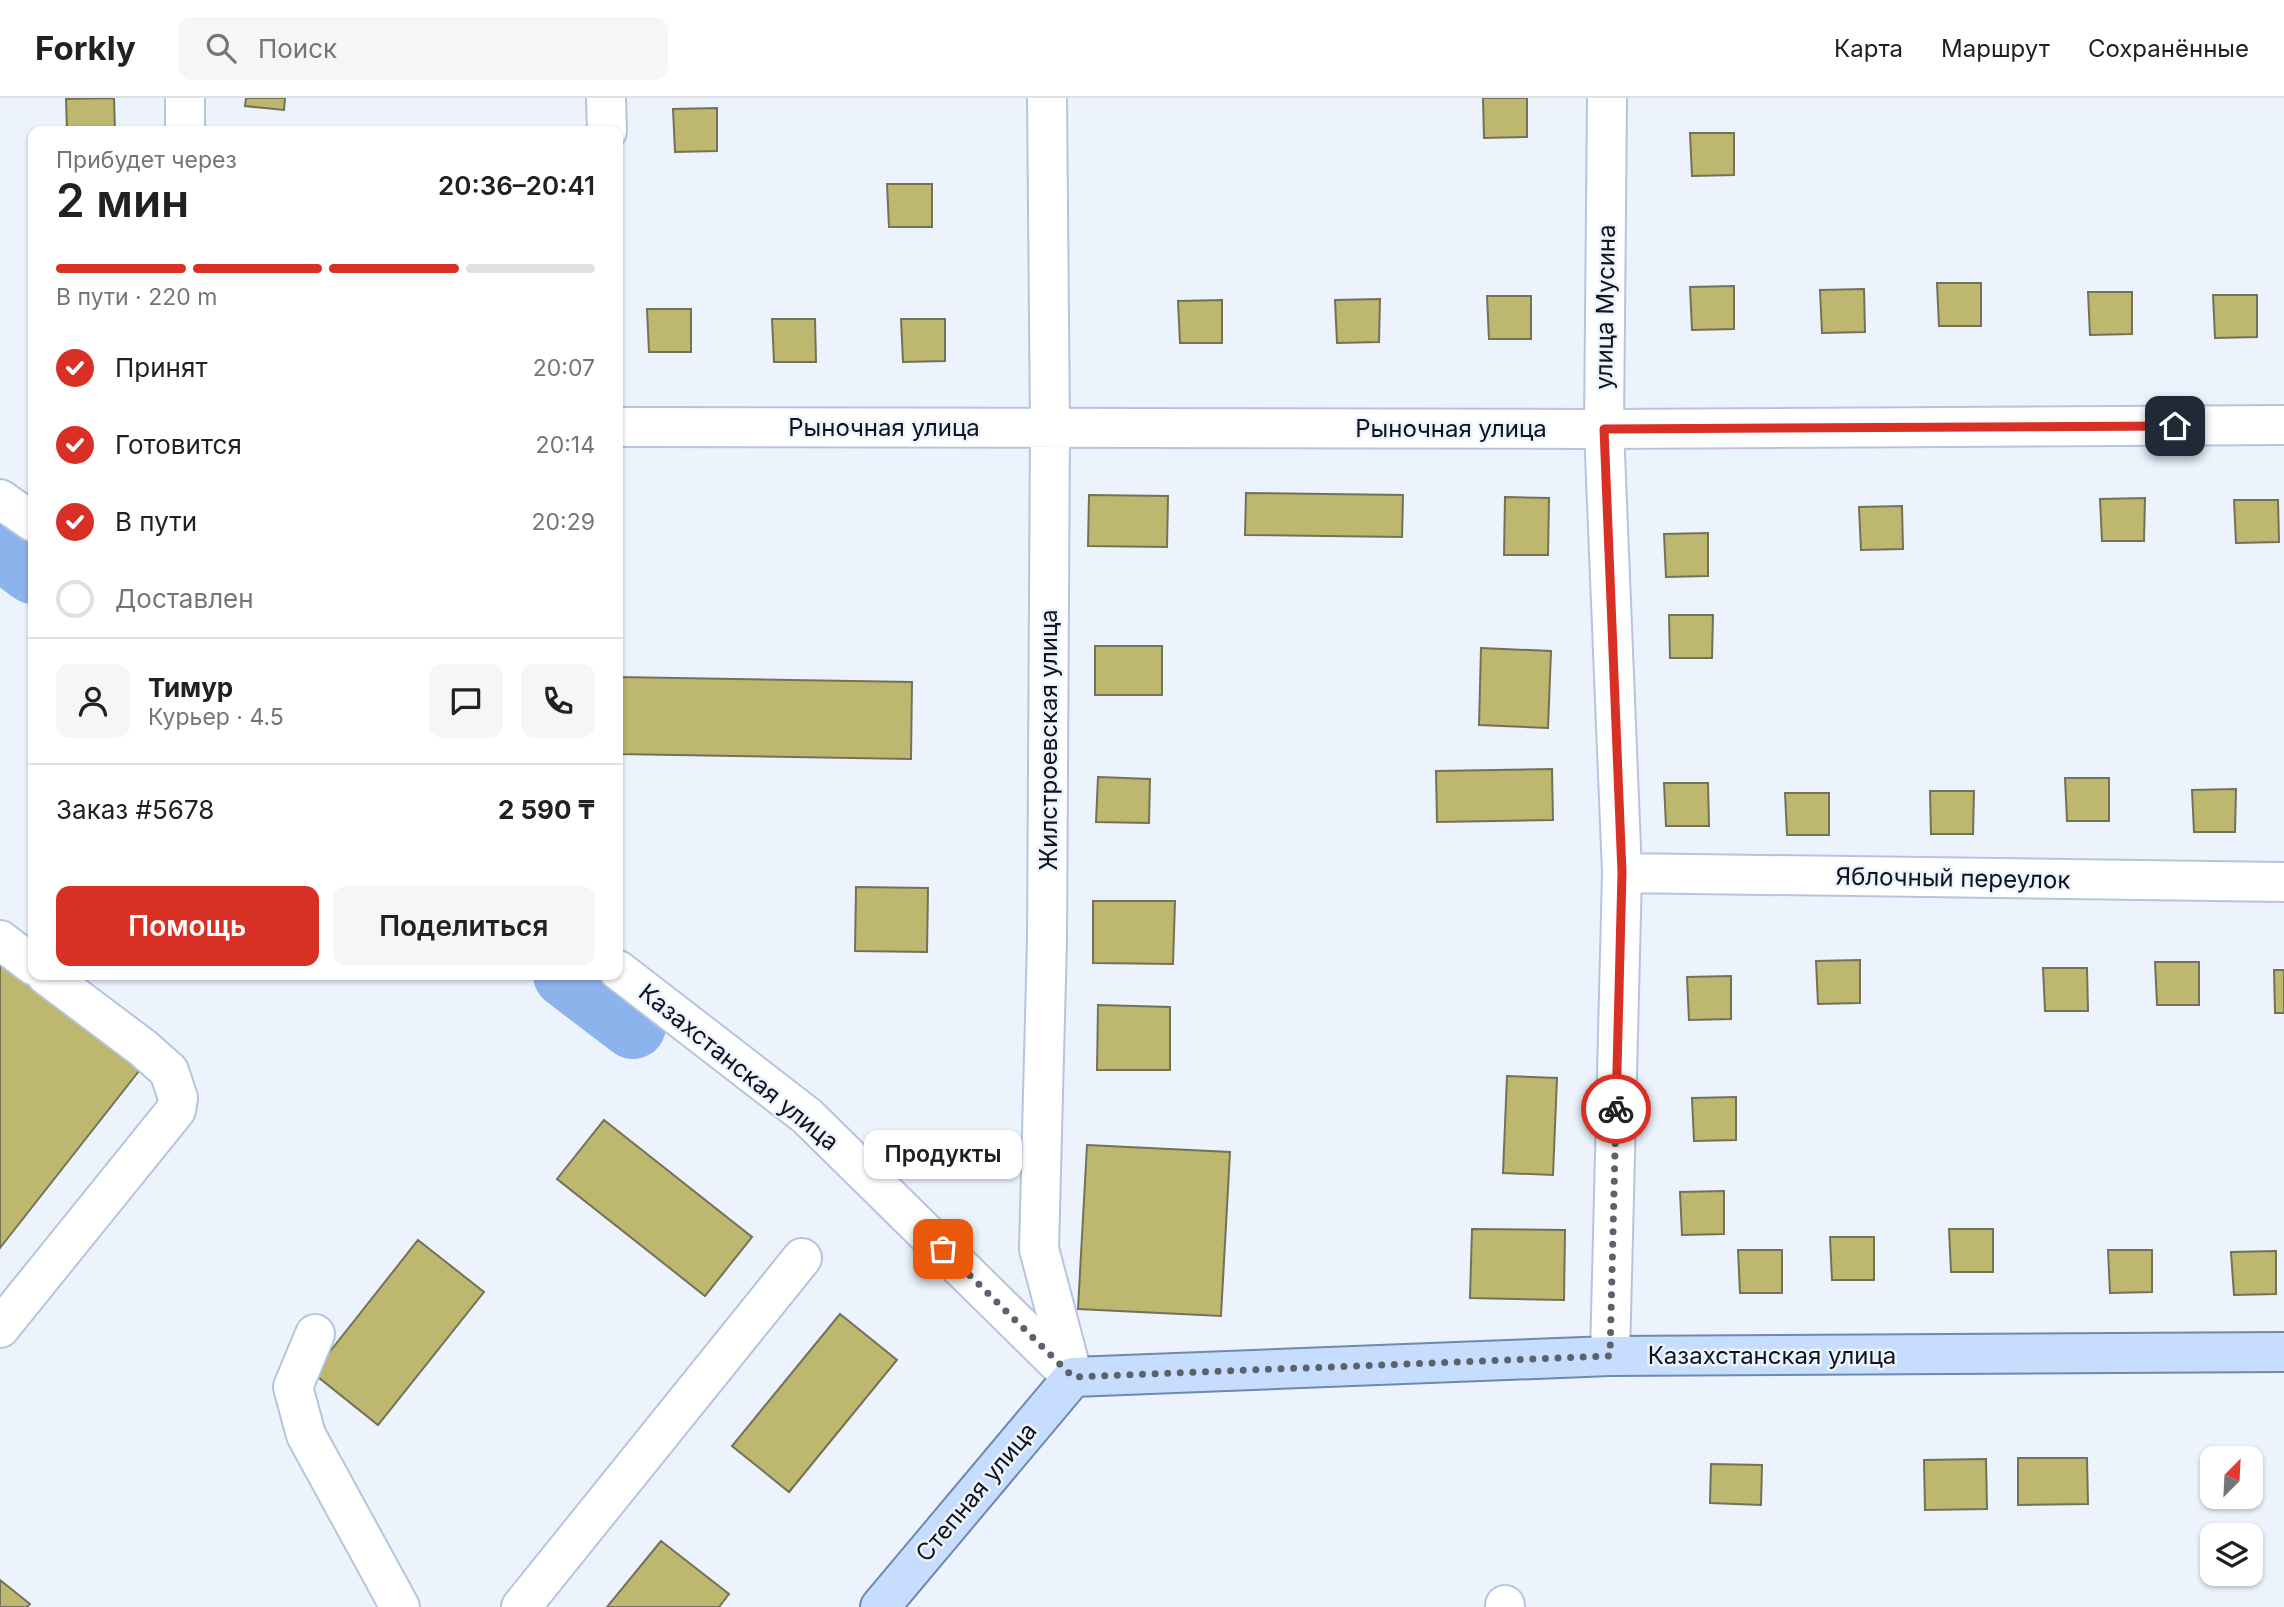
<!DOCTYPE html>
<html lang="ru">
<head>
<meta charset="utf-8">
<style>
  :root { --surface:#fff; --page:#f6f6f6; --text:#202124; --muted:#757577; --line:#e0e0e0; --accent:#d93025 }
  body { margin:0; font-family:Inter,sans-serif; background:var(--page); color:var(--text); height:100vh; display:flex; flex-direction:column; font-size:26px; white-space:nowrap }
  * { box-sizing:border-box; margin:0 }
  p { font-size:23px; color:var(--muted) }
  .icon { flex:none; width:38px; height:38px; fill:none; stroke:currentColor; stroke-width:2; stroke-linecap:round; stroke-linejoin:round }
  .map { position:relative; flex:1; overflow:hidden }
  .details { position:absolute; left:28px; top:28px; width:595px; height:854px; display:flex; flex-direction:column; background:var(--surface); border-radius:14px; box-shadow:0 2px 5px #0004 }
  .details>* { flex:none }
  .needle { width:46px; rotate:24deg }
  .controls { position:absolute; left:2200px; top:1348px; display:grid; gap:14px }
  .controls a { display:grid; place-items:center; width:63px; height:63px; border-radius:14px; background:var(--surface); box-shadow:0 2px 5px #0004; font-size:35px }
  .pin { position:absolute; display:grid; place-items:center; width:60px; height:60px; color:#fff; margin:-30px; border-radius:14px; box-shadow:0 4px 10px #0006 }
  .courier { position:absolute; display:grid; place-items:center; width:70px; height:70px; margin:-35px; border:5px solid #d93025; border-radius:50%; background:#fff; color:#222; box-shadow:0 2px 9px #0007 }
  .bubble { position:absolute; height:49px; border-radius:14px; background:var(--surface); box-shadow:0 2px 5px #0004; font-size:23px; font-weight:600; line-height:49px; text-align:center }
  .headline em { font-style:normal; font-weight:600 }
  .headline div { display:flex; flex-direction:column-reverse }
  .headline { display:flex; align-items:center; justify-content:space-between; height:119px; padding:0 28px }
  h1 { font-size:46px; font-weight:600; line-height:52px }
  .bar { display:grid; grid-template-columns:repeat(4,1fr); gap:10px 7px; align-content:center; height:84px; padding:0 28px }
  .bar i { height:9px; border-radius:5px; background:var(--line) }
  .bar .current { background:var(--accent) }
  .bar p { grid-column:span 4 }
  .line { display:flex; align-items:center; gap:18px; padding:0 28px; border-top:2px solid var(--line) }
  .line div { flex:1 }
  .round { display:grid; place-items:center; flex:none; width:74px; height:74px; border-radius:14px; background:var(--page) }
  ol { padding:0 28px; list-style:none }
  li { display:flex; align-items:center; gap:21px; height:77px }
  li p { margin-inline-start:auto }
  li .icon { padding:7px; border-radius:50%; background:var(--accent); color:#fff; stroke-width:4 }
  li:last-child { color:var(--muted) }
  li i { width:38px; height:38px; border:4px solid var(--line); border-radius:50% }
  .primary-button { display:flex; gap:14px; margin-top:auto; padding:14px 28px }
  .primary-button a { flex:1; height:80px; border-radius:14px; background:var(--accent); color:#fff; font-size:28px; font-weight:600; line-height:80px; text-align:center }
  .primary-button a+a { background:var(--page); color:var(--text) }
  header { display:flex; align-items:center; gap:42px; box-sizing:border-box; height:98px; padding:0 35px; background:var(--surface); border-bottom:2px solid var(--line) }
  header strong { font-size:33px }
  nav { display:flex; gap:38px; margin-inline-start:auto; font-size:24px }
  .search { width:490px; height:63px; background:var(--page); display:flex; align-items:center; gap:18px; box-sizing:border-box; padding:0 24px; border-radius:14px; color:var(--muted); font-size:26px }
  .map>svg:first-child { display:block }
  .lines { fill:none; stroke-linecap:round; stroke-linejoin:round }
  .river { stroke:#8db3ec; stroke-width:66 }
  .building { fill:#beb770; stroke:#737157; stroke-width:2 }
  .minor-casing { stroke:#b5c5de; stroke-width:42 }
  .major-casing { stroke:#6e88ae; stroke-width:42 }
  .minor { stroke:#fff; stroke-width:38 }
  .major { stroke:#c7ddfd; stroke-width:38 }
  .done { stroke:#5c626b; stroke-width:7; stroke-dasharray:0 12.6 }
  .route { stroke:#d93025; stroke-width:9 }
  .labels { text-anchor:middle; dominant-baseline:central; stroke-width:5; stroke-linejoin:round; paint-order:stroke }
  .street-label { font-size:24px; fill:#0e141c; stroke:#ecf3fd }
</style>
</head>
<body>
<header>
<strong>Forkly</strong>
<div class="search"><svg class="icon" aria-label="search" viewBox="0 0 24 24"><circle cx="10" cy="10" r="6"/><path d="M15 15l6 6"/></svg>Поиск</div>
<nav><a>Карта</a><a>Маршрут</a><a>Сохранённые</a></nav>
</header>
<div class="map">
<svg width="2284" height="1509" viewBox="0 0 2284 1509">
  <rect width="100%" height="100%" fill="#ecf3fd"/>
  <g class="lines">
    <!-- river -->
    <path class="river" d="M0,448L33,473
      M566,877L633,928"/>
  </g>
  <!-- building -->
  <path class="building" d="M114,0L115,33H67L66,1Z
    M246,0H285L284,12L245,8Z
    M1483,0H1527V39L1484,40Z
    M717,10V53L675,54L673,11Z
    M1690,35H1734V77L1692,78Z
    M887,86H932V129H889Z
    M1937,185H1981V228H1939Z
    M1734,188V231L1692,232L1690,189Z
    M1864,191L1865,234L1822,235L1820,192Z
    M2088,194H2132V236L2090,237Z
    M2213,197H2257V239L2215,240Z
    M1487,198H1531V241H1489Z
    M1380,201L1379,244L1337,245L1335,202Z
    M1222,202V245H1180L1178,203Z
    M647,211H691V254H649Z
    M772,221H815L816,264H774Z
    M901,221H945V263L903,264Z
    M1246,395L1403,397L1402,439L1245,437Z
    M1089,397L1168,398L1167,449L1088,448Z
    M1505,399L1549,400L1548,457H1504Z
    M2145,400L2144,443H2102L2100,401Z
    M2234,402H2278L2279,444L2236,445Z
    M1902,408L1903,451L1861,452L1859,409Z
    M1708,435V478L1666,479L1664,436Z
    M1669,517H1713L1712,560H1670Z
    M1095,548H1162V597H1095Z
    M1481,550L1551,553L1548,630L1479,627Z
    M618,579L912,584L911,661L618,656Z
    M1552,671L1553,722L1437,724L1436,673Z
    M1098,679L1150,681L1149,725L1096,724Z
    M2065,680H2109V723H2067Z
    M1664,685H1708L1709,728H1666Z
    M2236,691L2235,734H2194L2192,692Z
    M1930,693H1974L1973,736H1931Z
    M1785,695H1829V737H1787Z
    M856,789L928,790L927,854L855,853Z
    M1093,803H1175L1173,866L1093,865Z
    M0,850L146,964L0,1150Z
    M1860,862V905L1818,906L1816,863Z
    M2155,864H2199V907H2157Z
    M2043,870H2087L2088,913H2045Z
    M2274,872H2284V915H2275Z
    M1731,878V921L1689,922L1687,879Z
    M1098,907L1170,909V972H1097Z
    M1507,978L1557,980L1553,1077L1503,1075Z
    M1736,999V1042L1694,1043L1692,1000Z
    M604,1022L752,1139L705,1198L557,1081Z
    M1087,1047L1230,1054L1221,1218L1078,1211Z
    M1724,1093V1136L1682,1137L1680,1094Z
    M1472,1131L1565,1132L1564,1202L1470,1200Z
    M1949,1131H1993V1174H1951Z
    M1830,1139H1874V1182H1832Z
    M418,1142L484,1194L378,1327L313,1275Z
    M1738,1152H1782V1195H1740Z
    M2108,1152H2152V1194L2110,1195Z
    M2276,1153V1196L2234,1197L2231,1154Z
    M840,1216L897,1262L789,1394L732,1348Z
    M2018,1360H2087L2088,1406L2018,1407Z
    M1986,1361L1987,1411L1925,1412L1924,1362Z
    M1711,1366L1762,1367L1761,1407L1710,1405Z
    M661,1443L729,1496L719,1509H607Z
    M0,1482L30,1506L27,1509H0Z"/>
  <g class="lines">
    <defs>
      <path id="minor" d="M185,0V33
        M606,0L607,33
        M1047,0L1050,329L1047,842L1039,1151L1073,1279
        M1607,0L1604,331L1622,775L1610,1258
        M618,329L1604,331L2284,327
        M0,401L33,424
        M1622,775L2284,784
        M0,842L33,867
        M618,872L807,1018L1071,1278
        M0,1230L176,1012L178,1000L169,973L143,950L46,877
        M315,1236L293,1289L306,1337L400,1509
        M521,1509L802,1160
        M1505,1509V1507"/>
      <path id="major" d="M880,1509L1073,1279L1610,1258L2284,1254"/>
    </defs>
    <!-- minor casing -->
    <use href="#minor" class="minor-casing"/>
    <!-- major casing -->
    <use href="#major" class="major-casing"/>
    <!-- minor -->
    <use href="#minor" class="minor"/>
    <!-- major -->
    <use href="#major" class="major"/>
  </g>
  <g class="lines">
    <!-- done -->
    <path class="done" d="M943,1151L1073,1279L1610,1258L1616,1011"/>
    <!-- route -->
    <path class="route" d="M1616,1011L1622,775L1604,331L2175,328"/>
  </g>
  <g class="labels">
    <!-- street labels -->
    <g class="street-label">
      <text transform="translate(1605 209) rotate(-89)">улица Мусина</text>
      <text x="884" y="329">Рыночная улица</text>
      <text x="1451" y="330">Рыночная улица</text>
      <text transform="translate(1048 642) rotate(-90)">Жилстроевская улица</text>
      <text transform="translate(1953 780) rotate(1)">Яблочный переулок</text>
      <text transform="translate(739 969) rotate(39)">Казахстанская улица</text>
      <text x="1772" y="1257">Казахстанская улица</text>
      <text transform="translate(976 1394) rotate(-50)">Степная улица</text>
    </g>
  </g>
</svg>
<div class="controls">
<a><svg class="needle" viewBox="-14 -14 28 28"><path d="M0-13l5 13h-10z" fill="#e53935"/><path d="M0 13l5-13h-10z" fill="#757577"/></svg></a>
<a><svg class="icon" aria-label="layers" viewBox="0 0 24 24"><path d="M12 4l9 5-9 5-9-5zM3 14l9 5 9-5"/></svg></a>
</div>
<div class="pin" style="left:943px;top:1151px;background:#ea580c"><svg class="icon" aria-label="bag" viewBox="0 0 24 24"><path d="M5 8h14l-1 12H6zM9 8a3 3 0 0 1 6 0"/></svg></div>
<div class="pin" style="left:2175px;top:328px;background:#1f2937"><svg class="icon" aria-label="home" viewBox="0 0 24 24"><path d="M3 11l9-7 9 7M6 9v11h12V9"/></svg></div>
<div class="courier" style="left:1616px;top:1011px"><svg class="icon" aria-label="bike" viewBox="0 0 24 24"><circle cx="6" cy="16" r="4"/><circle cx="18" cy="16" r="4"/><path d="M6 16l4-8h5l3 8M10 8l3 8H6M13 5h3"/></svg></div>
<div class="bubble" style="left:864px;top:1032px;width:158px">Продукты</div>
<section class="details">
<div class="headline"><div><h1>2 мин</h1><p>Прибудет через</p></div><em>20:36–20:41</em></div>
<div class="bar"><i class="current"></i><i class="current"></i><i class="current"></i><i></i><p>В пути · 220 m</p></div>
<ol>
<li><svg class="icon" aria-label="check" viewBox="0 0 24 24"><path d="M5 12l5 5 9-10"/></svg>Принят<p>20:07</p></li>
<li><svg class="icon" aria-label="check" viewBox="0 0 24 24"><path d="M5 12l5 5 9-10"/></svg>Готовится<p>20:14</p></li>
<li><svg class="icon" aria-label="check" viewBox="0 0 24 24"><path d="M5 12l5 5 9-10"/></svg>В пути<p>20:29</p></li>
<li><i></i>Доставлен</li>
</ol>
<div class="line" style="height:126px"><a class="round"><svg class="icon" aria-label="person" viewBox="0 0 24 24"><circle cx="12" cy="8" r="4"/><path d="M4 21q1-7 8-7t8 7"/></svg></a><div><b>Тимур</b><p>Курьер · 4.5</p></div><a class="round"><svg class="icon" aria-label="chat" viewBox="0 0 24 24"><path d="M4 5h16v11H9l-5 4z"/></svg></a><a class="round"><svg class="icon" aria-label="phone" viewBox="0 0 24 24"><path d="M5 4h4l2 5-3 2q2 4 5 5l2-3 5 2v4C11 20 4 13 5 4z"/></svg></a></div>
<div class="line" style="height:91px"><div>Заказ #5678</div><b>2 590 ₸</b></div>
<div class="primary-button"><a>Помощь</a><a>Поделиться</a></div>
</section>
</div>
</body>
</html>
